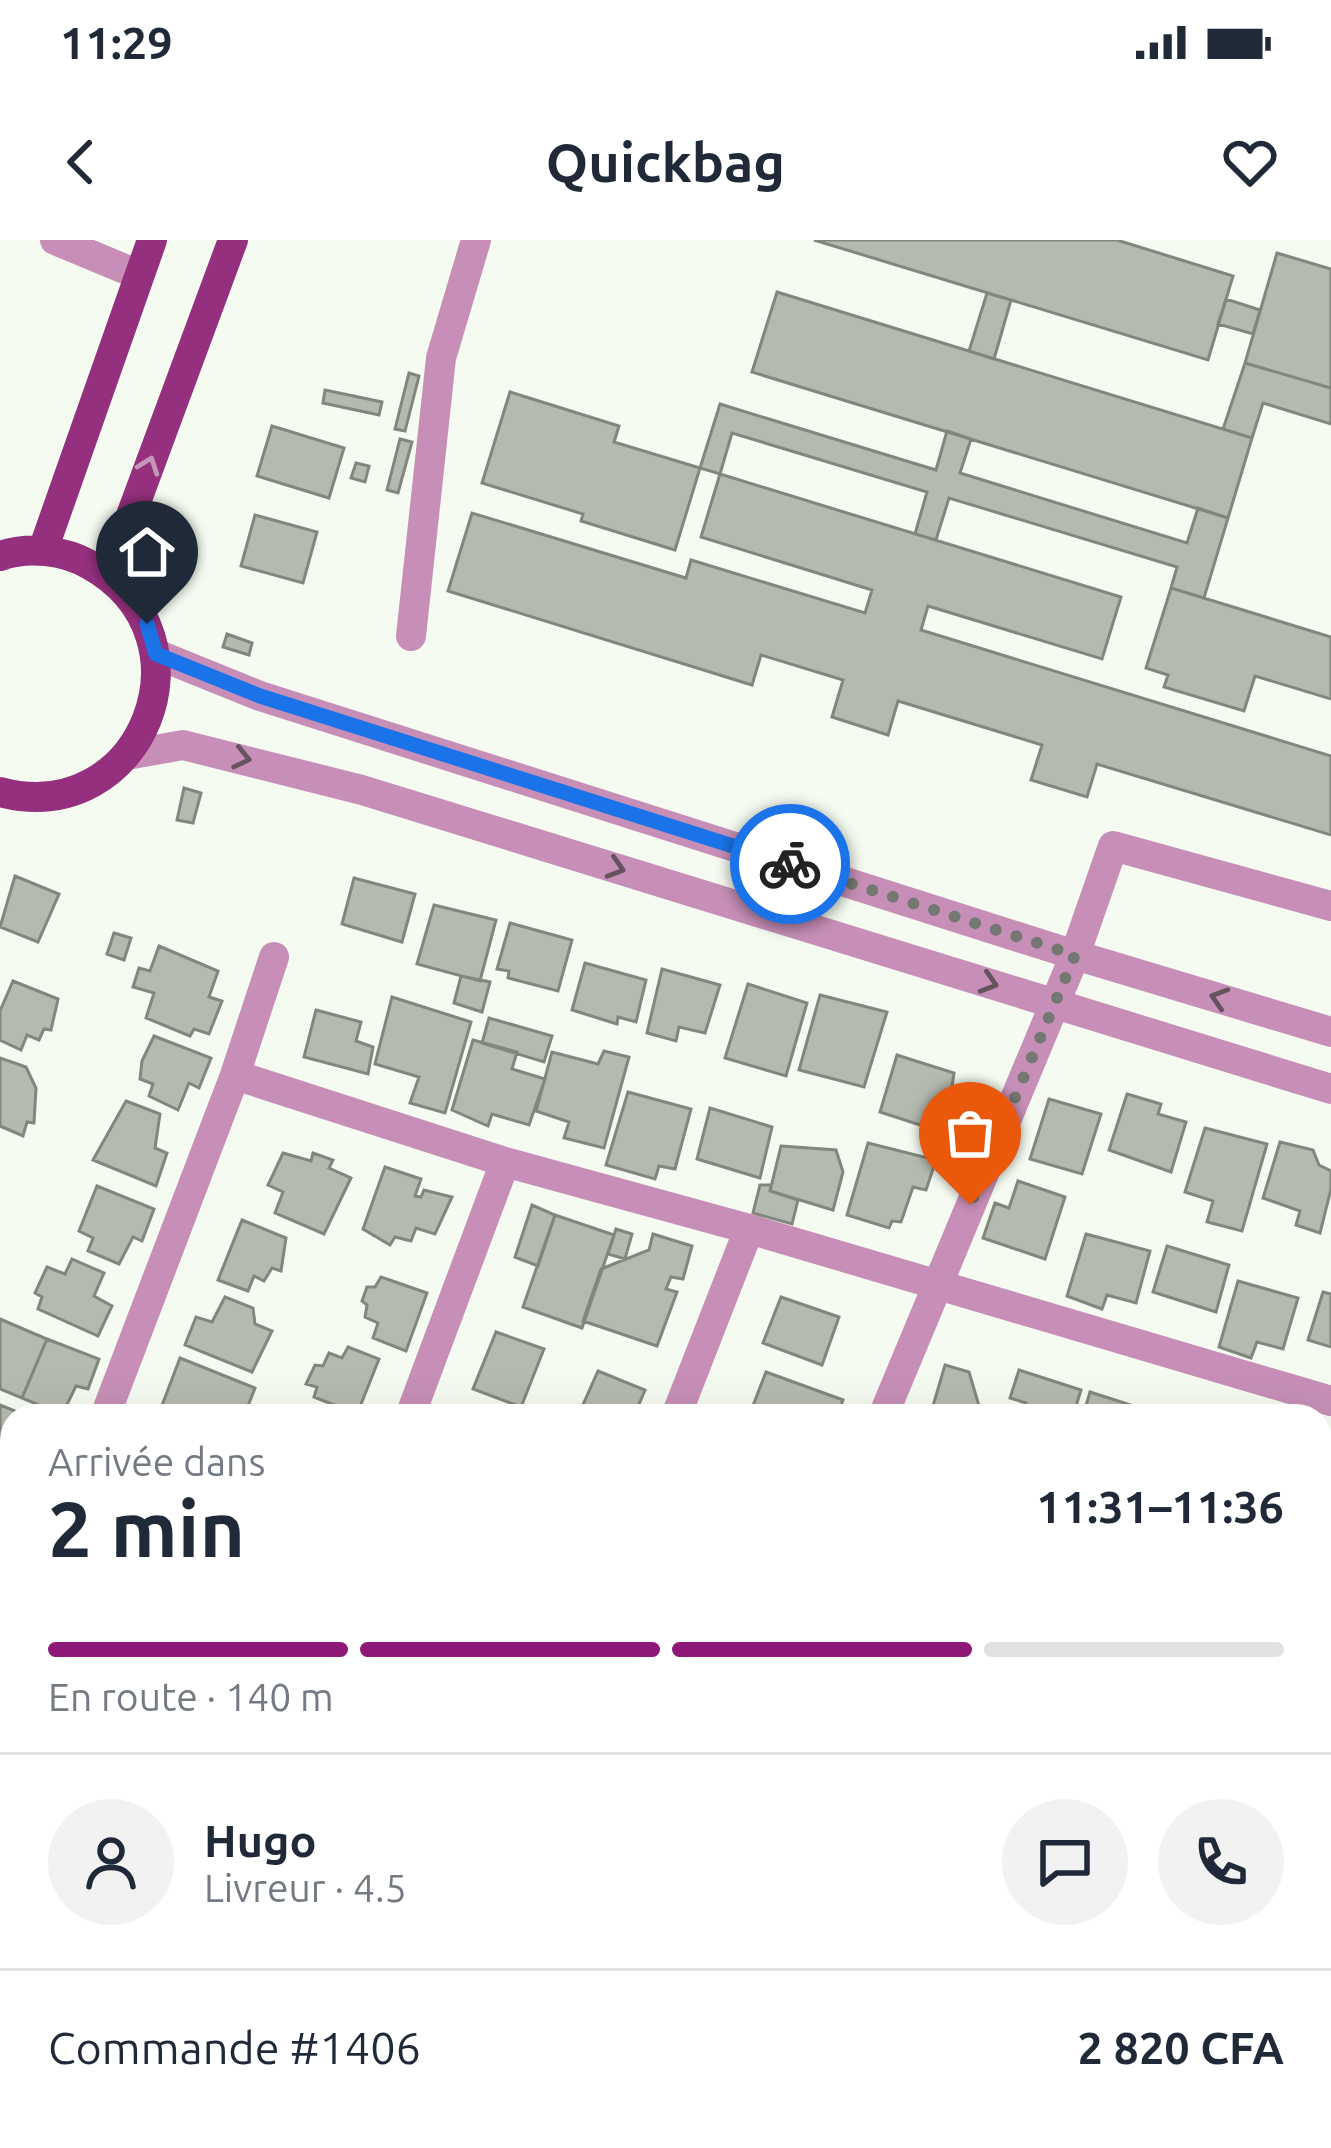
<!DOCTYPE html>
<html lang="fr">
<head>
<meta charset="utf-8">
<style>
  :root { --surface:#fff; --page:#f2f2f3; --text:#1f2937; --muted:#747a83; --line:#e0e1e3; --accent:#8f1979 }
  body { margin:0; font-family:Ubuntu,sans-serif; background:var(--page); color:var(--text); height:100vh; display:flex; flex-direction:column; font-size:45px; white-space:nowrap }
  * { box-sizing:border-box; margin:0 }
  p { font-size:39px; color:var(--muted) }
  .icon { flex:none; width:66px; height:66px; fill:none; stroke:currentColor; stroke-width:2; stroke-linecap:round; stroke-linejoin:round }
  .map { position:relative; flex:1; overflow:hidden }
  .panel { position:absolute; left:0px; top:1164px; width:1332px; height:744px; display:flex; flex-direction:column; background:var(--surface); border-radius:36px 36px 0 0; box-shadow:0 12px 48px #0002 }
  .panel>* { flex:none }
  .pin { position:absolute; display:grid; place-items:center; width:102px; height:102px; color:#fff; margin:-123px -51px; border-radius:50% 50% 50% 0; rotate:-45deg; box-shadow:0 0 12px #0007 }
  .pin .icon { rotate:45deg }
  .courier { position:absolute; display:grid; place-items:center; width:120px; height:120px; margin:-60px; border:9px solid #1a73e8; border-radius:50%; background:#fff; color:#222; box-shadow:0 3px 15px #0007 }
  .headline em { font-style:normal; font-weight:700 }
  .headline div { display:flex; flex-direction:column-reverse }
  .headline { display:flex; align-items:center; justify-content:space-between; height:204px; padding:0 48px }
  h1 { font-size:78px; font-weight:700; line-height:90px }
  .bar { display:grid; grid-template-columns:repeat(4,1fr); gap:18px 12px; align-content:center; height:144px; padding:0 48px }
  .bar i { height:15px; border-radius:9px; background:var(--line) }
  .bar .active { background:var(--accent) }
  .bar p { grid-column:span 4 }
  .line { display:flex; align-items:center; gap:30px; padding:0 48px; border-top:3px solid var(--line) }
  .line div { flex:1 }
  .round { display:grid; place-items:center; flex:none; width:126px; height:126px; border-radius:63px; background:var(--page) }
  .status { display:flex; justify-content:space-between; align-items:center; height:84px; padding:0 60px; background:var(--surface); direction:ltr }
  .status svg { height:33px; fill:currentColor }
  header { display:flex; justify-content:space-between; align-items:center; height:156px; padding:0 48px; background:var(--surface); font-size:54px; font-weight:700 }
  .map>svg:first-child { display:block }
  .building { fill:#b5bab0; stroke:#82877e; stroke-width:3 }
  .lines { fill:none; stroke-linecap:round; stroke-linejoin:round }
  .minor { stroke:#c78fb7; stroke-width:30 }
  .major { stroke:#94307e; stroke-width:30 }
  .oneway { stroke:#c496b8 }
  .oneway2 { stroke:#65535e }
  .done { stroke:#757872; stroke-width:12; stroke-dasharray:0 21.6 }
  .route { stroke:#1a73e8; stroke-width:15 }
</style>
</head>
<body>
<div class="status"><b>11:29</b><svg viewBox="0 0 49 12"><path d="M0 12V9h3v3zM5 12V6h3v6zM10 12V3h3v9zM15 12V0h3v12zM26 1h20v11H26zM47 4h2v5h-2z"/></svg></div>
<header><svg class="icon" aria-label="back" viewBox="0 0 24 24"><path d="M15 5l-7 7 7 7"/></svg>Quickbag<svg class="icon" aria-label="heart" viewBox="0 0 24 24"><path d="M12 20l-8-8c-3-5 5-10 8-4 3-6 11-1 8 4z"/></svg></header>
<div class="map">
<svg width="1331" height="1908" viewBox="0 0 1331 1908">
  <rect width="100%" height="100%" fill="#f5fbf1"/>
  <!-- building -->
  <path class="building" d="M814,0H1117L1233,36L1208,120Z
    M1277,13L1331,29V148L1245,123Z
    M777,52L1252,198L1228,278L752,132Z
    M987,53L1011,60L994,119L969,111Z
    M1226,59L1260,70L1253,94L1218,84Z
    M1245,123L1331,148V184L1263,163L1252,198L1223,189Z
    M409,133L419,136L405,191L395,189Z
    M325,150L382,162L379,175L323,163Z
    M510,152L619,186L614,202L700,228L675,310L581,281L583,274L482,243Z
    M720,164L936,230L947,191L971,199L960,233L1187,303L1198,268L1228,278L1204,358L1171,348L1177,327L949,258L936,300L915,294L927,252L732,193L720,234L700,228Z
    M272,186L344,208L329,258L257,236Z
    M400,199L412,202L398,253L387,250Z
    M356,223L369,226L365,242L351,238Z
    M720,234L1121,357L1102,419L928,366L921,390L1331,516V595L1097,524L1087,557L1031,540L1042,505L898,461L888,495L832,477L843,440L761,415L752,445L448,351L472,273L686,338L691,320L865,373L872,350L701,297Z
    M255,275L317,292L303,343L241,326Z
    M1171,348L1331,397V459L1255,436L1244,471L1164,447L1168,435L1146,428Z
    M227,394L252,403L249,415L223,407Z
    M184,548L201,553L193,583L177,580Z
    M15,636L59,654L38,702L0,687Z
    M354,638L415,654L402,702L342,684Z
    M434,665L496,680L480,741L417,724Z
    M510,683L572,700L558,751L508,738L509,731L497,729Z
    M114,693L131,698L124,720L107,714Z
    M159,706L218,731L209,757L222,761L209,794L194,789L190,796L146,778L154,753L133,747L139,728L150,731Z
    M585,723L646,740L636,782L618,777L617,784L572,770Z
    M662,729L720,745L705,793L679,787L676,801L647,793Z
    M461,736L490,742L482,772L454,763Z
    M13,741L58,759L51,790L44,789L39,800L27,795L21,810L0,800V771Z
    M748,744L807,763L786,836L725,818Z
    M820,755L887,772L864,847L799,830Z
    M392,757L471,782L445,873L410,863L419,837L375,824Z
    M316,770L361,782L356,801L373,807L368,834L304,817Z
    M489,778L552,796L544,822L482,803Z
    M154,796L211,818L199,848L189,843L178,870L149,856L153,844L140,839L142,821Z
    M473,800L517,812L512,829L545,839L529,885L492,874L488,886L452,870Z
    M604,811L629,817L604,908L564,898L569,882L536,871L552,812L598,824Z
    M897,815L954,833L950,860L958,864L948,894L880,872Z
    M0,818L26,827L36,848L34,883L27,882L23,896L0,886Z
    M628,852L691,869L675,929L659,926L655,939L606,925Z
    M1127,854L1161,864L1158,874L1186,882L1171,932L1109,910Z
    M1049,859L1101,874L1082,934L1030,919Z
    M126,861L160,874L155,908L167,913L156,946L93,920Z
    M710,868L772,887L760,938L697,919Z
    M1205,888L1267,904L1242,991L1207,982L1213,961L1185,952Z
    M1280,902L1313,910L1319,925L1331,931V949L1320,993L1296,985L1300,971L1263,958Z
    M868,903L936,920L926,950L913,947L901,982L892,981L889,988L847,975Z
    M781,906L836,910L843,932L833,970L770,951Z
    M283,913L311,921L313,913L333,920L329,928L351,938L324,994L275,973L283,952L268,945Z
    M385,927L421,939L415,956L421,957L424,950L452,957L435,994L416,988L411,1001L395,997L390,1005L363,989Z
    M1018,941L1065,957L1045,1019L983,998L995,963L1009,968Z
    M760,945H771L770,951L798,960L792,984L753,973Z
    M97,946L154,969L142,1001L133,997L119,1024L88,1011L93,998L79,991Z
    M532,965L555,975L538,1026L515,1017Z
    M555,975L614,995L582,1088L523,1067Z
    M242,980L286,998L281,1031L272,1028L264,1041L254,1036L248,1051L218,1040Z
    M616,989L632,994L625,1019L608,1014Z
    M653,994L692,1006L683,1039L671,1037L666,1049L677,1052L657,1106L583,1081L601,1029L649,1010Z
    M1086,994L1150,1011L1136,1063L1107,1055L1102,1069L1067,1056Z
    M1167,1006L1229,1025L1216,1072L1153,1052Z
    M72,1019L104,1033L94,1056L112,1066L98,1096L38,1069L42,1057L35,1053L47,1027L65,1034Z
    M381,1037L427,1053L406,1111L373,1098L378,1083L365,1077L367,1065L362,1061L367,1047H375Z
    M1238,1041L1298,1058L1283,1109L1257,1102L1251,1118L1219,1107Z
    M1323,1052L1331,1054V1107L1308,1100Z
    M225,1057L253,1068L255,1084L272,1091L252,1132L185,1105L196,1077L212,1082Z
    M781,1057L839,1077L822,1125L763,1103Z
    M0,1079L47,1099L22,1158L0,1149Z
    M496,1092L544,1109L521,1167L473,1149Z
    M47,1099L99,1119L88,1149L76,1146L62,1175L22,1158Z
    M348,1107L379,1119L357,1174L314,1157L317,1147L306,1144L315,1125L323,1126L329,1113L342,1118Z
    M180,1118L255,1148L244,1176H158Z
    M945,1125L969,1132L982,1176H930Z
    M1019,1130L1081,1150L1073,1176H1023L1026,1163L1010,1158Z
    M598,1131L645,1150L634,1176H578Z
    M766,1132L843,1160L837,1176H749Z
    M1090,1152L1162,1175V1176H1083Z
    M0,1165L27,1176H12V1233L0,1228Z
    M1322,1215L1331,1217V1280L1320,1276Z
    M0,1252L12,1256L10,1325L0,1320Z
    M1320,1284L1331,1288V1330L1321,1366Z
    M1320,1386L1329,1391L1320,1420Z
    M1328,1653L1331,1654V1709L1325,1708L1327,1700L1320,1698V1675Z
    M0,1679L12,1682V1738L0,1734Z
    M0,1774L10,1777L0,1816Z
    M1320,1789L1331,1797L1327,1807L1331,1808V1861L1320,1857Z
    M12,1846V1894L0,1890Z
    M91,1896H158L156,1903L134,1897L130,1908H92L87,1907Z
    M173,1896H258L254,1908H169Z
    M263,1896H315L346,1904L345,1908H259Z
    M480,1896H544L540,1908L519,1905L498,1908L478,1901Z
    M787,1896H855L851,1908H821Z
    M864,1896H940L936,1908H860Z
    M965,1896H1031L1046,1899L1043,1908H962Z
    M1086,1896H1098L1112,1901L1110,1908H1082Z"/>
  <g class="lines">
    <!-- minor -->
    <path class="minor" d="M55,0L139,35
      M411,396L441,118L476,0
      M156,414L260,456L1075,715L1331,792
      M127,515L183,505L362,550L1331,849
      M235,835L505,922L749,989L1331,1161
      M105,1176L235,835L274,717
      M410,1176L505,922
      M676,1176L749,989
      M883,1176L1075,715L1113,606L1331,666
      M0,1453L12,1421
      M1320,1570L1331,1574
      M0,1589L12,1593
      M670,1896L712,1908
      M1282,1896L1322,1908
      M592,1908L597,1896"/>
    <!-- major -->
    <path class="major" d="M43,310L152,0
      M0,316C28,306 64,310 90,325C219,397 142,590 0,552
      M109,335L233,0"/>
  </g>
  <!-- one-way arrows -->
  <defs><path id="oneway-chevron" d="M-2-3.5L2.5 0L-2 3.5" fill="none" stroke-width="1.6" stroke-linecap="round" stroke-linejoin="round" transform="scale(3)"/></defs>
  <use class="oneway" href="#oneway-chevron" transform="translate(149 225) rotate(-70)"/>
  <g class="oneway2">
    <use href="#oneway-chevron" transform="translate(242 518) rotate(13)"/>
    <use href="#oneway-chevron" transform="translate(616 628) rotate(17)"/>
    <use href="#oneway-chevron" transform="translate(989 743) rotate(17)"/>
    <use href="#oneway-chevron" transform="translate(1219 758) rotate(-163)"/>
  </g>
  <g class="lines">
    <!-- done -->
    <path class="done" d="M790,624L1075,715L970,965"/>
    <!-- route -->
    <path class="route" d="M147,384L156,414L260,456L790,624"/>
  </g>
</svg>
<div class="pin" style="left:970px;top:965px;background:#ea580c"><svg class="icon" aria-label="bag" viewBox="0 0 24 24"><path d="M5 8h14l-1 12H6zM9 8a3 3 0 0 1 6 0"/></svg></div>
<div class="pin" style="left:147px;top:384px;background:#1f2937"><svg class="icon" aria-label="home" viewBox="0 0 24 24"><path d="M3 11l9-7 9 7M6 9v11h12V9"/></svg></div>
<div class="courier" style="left:790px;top:624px"><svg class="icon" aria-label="bike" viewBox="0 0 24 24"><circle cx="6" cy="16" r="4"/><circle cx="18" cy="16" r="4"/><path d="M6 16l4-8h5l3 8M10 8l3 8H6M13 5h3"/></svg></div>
<section class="panel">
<div class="headline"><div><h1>2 min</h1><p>Arrivée dans</p></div><em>11:31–11:36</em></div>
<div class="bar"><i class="active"></i><i class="active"></i><i class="active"></i><i></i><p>En route · 140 m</p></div>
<div class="line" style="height:216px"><a class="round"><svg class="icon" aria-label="person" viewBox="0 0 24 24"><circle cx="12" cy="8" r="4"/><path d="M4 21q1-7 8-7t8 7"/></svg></a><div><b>Hugo</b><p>Livreur · 4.5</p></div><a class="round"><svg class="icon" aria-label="chat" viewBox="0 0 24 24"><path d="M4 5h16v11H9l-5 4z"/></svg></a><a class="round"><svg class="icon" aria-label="phone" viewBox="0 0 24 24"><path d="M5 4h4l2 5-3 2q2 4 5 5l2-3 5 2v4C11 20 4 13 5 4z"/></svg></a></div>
<div class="line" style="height:156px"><div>Commande #1406</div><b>2 820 CFA</b></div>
</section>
</div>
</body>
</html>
